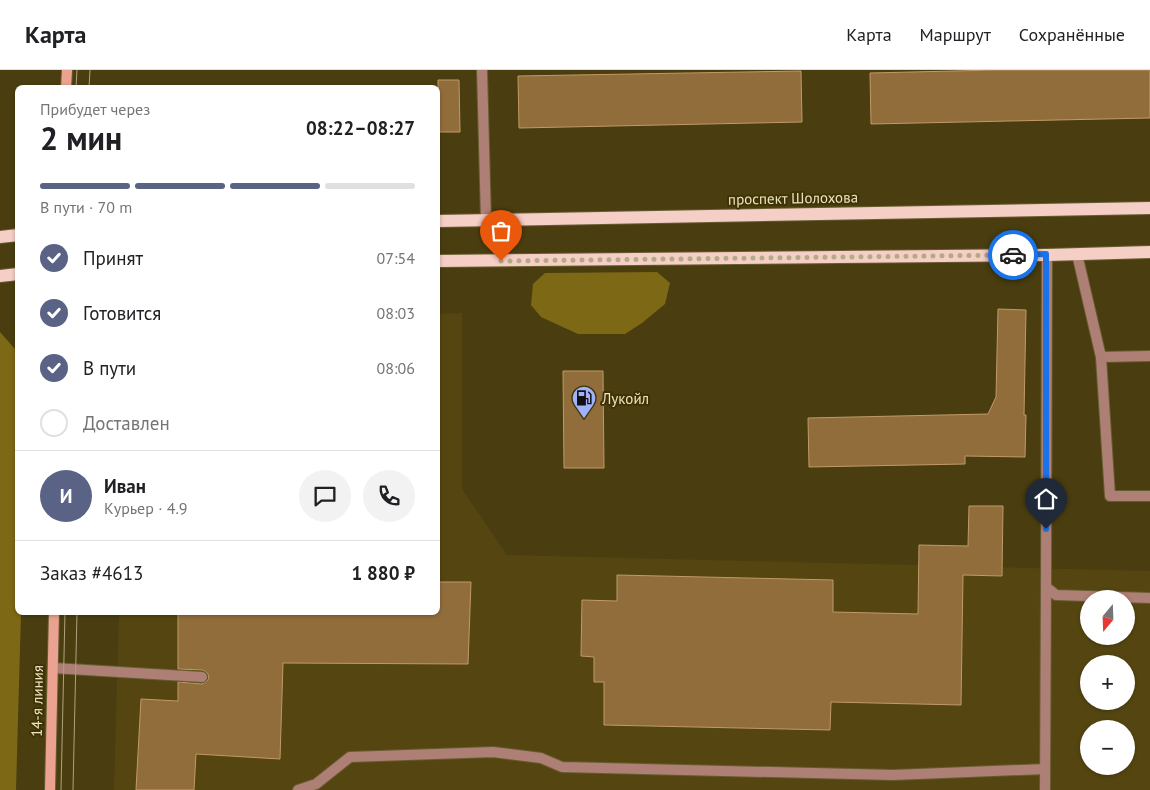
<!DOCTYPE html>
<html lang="ru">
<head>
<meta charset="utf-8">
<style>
  :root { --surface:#fff; --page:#f2f2f2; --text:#202124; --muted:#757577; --line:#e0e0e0; --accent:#5a6286 }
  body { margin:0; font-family:"PT Sans",sans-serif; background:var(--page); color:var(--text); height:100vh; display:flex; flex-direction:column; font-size:19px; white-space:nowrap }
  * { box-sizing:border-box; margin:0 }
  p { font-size:16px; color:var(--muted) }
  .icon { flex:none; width:28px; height:28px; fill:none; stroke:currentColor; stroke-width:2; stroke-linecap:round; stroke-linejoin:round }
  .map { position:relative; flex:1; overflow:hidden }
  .sheet { position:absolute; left:15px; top:15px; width:425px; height:530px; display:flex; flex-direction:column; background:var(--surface); border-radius:8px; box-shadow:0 1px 4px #0004 }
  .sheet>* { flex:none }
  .needle { width:32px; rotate:199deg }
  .controls { position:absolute; left:1080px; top:520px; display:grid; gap:10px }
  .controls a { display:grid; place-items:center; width:55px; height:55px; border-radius:50%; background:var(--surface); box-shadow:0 1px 4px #0004; font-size:25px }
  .pin { position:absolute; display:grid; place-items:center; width:42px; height:42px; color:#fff; margin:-51px -21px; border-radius:50% 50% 50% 0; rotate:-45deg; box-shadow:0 0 5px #0007 }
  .pin .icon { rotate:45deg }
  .courier { position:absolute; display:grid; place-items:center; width:50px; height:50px; margin:-25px; border:4px solid #1a73e8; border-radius:50%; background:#fff; color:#222; box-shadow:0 1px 6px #0007 }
  .overview em { font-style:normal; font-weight:700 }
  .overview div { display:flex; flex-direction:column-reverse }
  .overview { display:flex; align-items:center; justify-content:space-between; height:85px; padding:0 25px }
  h1 { font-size:32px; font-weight:700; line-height:38px }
  .bar { display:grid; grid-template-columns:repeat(4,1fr); gap:8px 5px; align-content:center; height:60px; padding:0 25px }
  .bar i { height:6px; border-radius:4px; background:var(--line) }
  .bar .active { background:var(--accent) }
  .bar p { grid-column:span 4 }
  .line { display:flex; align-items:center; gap:12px; padding:0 25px; border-top:1px solid var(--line) }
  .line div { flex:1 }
  .round { display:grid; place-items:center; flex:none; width:52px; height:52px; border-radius:26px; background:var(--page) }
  ol { padding:0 25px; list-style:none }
  li { display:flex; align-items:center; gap:15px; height:55px }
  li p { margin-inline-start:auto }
  li .icon { padding:5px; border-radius:50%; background:var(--accent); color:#fff; stroke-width:4 }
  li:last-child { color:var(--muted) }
  li i { width:28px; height:28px; border:2px solid var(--line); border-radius:50% }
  header { display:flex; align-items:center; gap:30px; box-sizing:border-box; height:70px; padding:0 25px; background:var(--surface); border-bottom:1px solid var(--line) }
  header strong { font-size:24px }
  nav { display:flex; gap:28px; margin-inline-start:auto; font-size:18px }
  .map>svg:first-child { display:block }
  .built { fill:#554611; fill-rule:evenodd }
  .green { fill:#7d6815 }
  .building { fill:#916d3c; stroke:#c09a68 }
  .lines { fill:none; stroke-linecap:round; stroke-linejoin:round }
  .lane-casing { stroke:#675c31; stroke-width:12 }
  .secondary-casing { stroke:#675c31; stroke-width:12 }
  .primary-casing { stroke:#675c31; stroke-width:14 }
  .lane { stroke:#ae7f74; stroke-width:10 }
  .secondary { stroke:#eca290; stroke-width:10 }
  .primary { stroke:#f5cec5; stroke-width:12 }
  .tram { stroke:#ada37f; stroke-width:1 }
  .done { stroke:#b3aa86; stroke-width:5; stroke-dasharray:0 9 }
  .route { stroke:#1a73e8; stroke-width:6 }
  .labels { text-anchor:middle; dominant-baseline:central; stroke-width:4; stroke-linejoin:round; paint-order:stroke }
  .street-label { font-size:15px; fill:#ece4c6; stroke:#3f3303 }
  .poi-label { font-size:15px; fill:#ece4c6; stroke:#3f3303; text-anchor:start }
</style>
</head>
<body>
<header>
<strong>Карта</strong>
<nav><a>Карта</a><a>Маршрут</a><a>Сохранённые</a></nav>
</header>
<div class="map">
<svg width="1150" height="720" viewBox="0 0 1150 720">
  <rect width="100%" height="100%" fill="#4a3e10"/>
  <!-- built -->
  <path class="built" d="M462,243V419L507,485L1150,501V720H114L119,543L438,542V244ZM1089,529H1126V566H1089ZM1089,594H1126V631H1089ZM1089,659H1126V696H1089Z"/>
  <!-- green -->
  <path class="green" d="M657,202L670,213L665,234L642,253L625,264H578L541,247L531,235L533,214L545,203Z
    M0,262L15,279L18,289V542L21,543L16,720H0Z"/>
  <!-- building -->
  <path class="building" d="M995,0H1150V48L871,54L870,3Z
    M801,1L802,52L519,58L518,6Z
    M438,10H459L460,62H438Z
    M998,239L1026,240L1024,345H1026L1025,387L965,386V394L809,397L808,348L988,344L996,327Z
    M563,301H603L604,398H564Z
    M969,436H1003L1002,506L963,505L961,635L831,632L830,660L604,655V612H594V587L581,586L582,530L617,531V505L833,510V542L918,544L919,475L968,476Z
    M438,512H471L468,594L283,593L280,689L196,684L194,720H136L141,629L178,631V612L202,614L207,611L209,608L208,604L203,600L178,599V542H438Z"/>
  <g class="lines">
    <defs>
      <path id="lane" d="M482,0L486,150
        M1077,184L1101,287L1150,286
        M1047,185L1046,517L1056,525L1150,528
        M1101,287L1110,426H1150
        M53,598L202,607
        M298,720L316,714L350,687L493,682L541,688L562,697L893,705L1045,699
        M1045,720L1046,517"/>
      <path id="secondary" d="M66,18L67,0
        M50,720L54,542"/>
      <path id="primary" d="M438,151L1150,138
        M0,167L18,165
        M438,191L1047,185L1150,182
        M0,206L18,204"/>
    </defs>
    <!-- lane casing -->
    <use href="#lane" class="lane-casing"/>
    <!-- secondary casing -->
    <use href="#secondary" class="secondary-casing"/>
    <!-- primary casing -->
    <use href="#primary" class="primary-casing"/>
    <!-- lane -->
    <use href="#lane" class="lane"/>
    <!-- secondary -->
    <use href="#secondary" class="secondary"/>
    <!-- primary -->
    <use href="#primary" class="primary"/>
    <!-- tram -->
    <path class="tram" d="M76,18L77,0
      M89,18L90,0
      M61,720L65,542
      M73,720L77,542"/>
  </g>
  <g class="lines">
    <!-- done -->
    <path class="done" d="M501,191L1013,185"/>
    <!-- route -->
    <path class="route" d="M1013,185L1046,184V459"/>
  </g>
  <!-- icons -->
  <defs>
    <symbol id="fuel-pin" viewBox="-11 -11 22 30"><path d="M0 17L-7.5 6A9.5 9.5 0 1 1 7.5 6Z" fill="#a1b2fd" stroke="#3f3303"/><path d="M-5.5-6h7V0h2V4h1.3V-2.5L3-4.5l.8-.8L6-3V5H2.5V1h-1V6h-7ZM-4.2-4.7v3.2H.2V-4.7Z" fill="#111"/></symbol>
  </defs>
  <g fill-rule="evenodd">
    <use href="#fuel-pin" x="570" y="314" width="28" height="38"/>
  </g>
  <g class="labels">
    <!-- street labels -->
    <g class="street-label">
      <text transform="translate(793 128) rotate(-1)">проспект Шолохова</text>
      <text transform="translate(37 631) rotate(-89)">14-я линия</text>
    </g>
    <!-- poi labels -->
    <g class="poi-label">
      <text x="602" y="328">Лукойл</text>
    </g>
  </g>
</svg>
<div class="controls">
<a><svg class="needle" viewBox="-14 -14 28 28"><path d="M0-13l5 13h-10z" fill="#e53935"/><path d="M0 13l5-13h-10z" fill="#757577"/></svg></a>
<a>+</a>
<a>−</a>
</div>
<div class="pin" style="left:501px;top:191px;background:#ea580c"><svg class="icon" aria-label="bag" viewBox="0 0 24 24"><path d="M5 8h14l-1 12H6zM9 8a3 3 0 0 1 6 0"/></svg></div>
<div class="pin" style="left:1046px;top:459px;background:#1f2937"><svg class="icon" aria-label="home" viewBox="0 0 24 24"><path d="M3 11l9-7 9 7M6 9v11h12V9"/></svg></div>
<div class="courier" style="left:1013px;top:185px"><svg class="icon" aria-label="car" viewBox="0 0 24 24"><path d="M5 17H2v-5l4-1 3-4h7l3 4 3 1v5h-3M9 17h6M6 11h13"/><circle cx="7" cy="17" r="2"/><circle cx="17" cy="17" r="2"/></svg></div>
<section class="sheet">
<div class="overview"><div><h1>2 мин</h1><p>Прибудет через</p></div><em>08:22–08:27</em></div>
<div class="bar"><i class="active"></i><i class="active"></i><i class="active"></i><i></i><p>В пути · 70 m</p></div>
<ol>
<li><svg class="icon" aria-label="check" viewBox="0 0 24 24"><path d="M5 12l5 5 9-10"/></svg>Принят<p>07:54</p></li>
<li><svg class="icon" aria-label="check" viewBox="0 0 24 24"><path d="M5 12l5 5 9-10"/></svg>Готовится<p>08:03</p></li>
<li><svg class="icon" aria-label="check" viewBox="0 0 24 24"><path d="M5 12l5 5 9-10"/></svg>В пути<p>08:06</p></li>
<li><i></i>Доставлен</li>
</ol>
<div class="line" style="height:90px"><b class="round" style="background:var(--accent);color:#fff">И</b><div><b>Иван</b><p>Курьер · 4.9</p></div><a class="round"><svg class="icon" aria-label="chat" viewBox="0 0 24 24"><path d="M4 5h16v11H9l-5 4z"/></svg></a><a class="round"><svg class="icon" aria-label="phone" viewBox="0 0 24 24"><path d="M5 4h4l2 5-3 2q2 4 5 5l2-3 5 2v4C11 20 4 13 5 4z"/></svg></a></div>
<div class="line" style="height:65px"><div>Заказ #4613</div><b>1 880 ₽</b></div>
</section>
</div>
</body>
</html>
